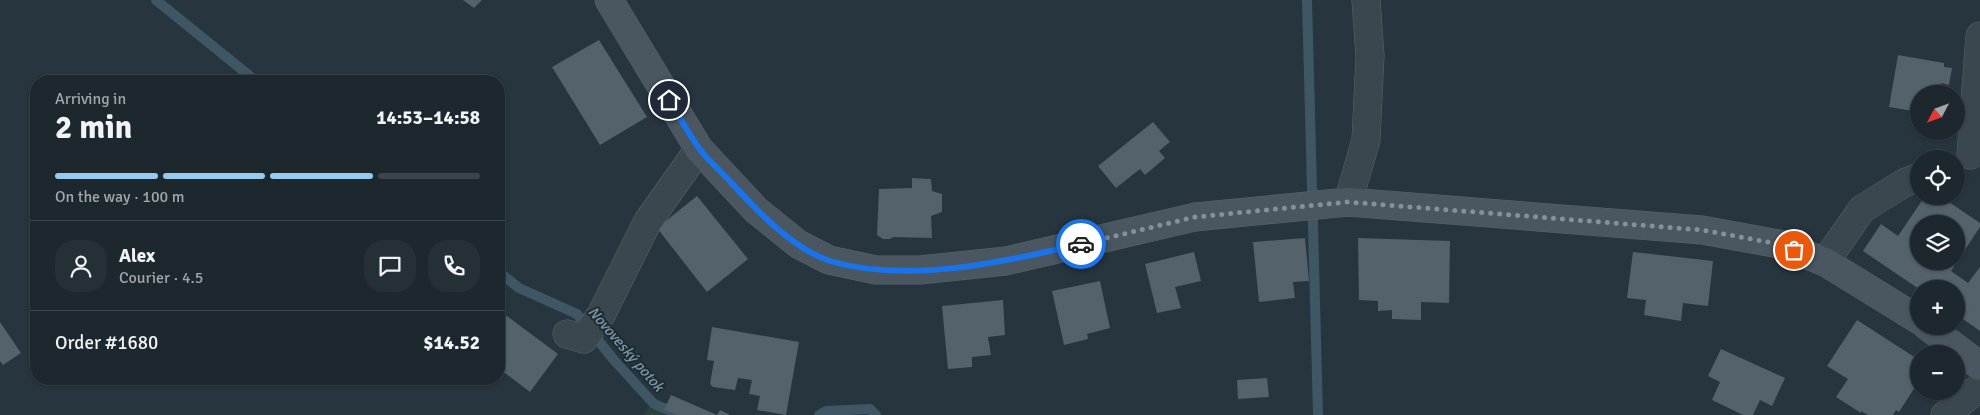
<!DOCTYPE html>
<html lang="en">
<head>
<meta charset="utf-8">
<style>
  :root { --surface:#1d282e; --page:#253036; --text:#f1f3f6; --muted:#a0a6aa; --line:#3b444a; --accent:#96caef }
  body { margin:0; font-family:Signika,sans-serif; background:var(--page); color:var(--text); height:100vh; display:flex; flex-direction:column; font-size:19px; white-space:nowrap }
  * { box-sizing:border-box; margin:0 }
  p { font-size:16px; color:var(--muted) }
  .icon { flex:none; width:28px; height:28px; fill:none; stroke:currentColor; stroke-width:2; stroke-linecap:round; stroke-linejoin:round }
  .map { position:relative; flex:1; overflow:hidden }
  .side { position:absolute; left:30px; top:75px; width:475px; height:310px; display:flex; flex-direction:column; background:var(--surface); border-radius:20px; box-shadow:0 1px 4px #0004,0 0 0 1px var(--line) }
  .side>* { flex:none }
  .needle { width:32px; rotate:229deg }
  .buttons { position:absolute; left:1910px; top:85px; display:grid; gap:10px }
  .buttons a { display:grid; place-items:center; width:55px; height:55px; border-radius:50%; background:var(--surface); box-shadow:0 1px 4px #0004,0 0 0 1px var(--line); font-size:25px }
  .pin { position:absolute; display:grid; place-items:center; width:42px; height:42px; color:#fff; margin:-21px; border:2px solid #fff; border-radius:50%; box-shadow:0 1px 5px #0007 }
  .courier { position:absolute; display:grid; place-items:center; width:50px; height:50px; margin:-25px; border:4px solid #1a73e8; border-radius:50%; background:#fff; color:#222; box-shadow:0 1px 6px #0007 }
  .head em { font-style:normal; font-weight:800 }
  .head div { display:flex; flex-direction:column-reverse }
  .head { display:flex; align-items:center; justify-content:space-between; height:85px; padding:0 25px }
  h1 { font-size:32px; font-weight:800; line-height:38px }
  .bar { display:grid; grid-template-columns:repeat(4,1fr); gap:8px 5px; align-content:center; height:60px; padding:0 25px }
  .bar i { height:6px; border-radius:4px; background:var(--line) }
  .bar .on { background:var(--accent) }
  .bar p { grid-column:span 4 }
  .line { display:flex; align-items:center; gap:12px; padding:0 25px; border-top:1px solid var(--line) }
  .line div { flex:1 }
  .round { display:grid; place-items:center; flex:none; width:52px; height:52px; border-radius:20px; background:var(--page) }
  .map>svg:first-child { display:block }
  .forest { fill:url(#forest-firs) }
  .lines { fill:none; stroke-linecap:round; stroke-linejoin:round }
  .stream { stroke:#3f5665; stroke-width:10 }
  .building { fill:#53626b; fill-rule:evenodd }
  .street-casing { stroke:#59646c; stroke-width:29 }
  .secondary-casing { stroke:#59646c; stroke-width:29 }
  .street { stroke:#3b474e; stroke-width:28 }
  .secondary { stroke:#4a5761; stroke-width:28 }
  .done { stroke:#859098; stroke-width:5; stroke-dasharray:0 9 }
  .route { stroke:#1a73e8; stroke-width:6 }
  .labels { text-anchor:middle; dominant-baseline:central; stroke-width:4; stroke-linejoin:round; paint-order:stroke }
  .water-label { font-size:15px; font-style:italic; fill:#7b97a9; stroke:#202c33 }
</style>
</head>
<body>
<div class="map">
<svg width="1980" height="415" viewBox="0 0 1980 415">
  <defs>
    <pattern id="forest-firs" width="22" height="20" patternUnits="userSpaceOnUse" patternTransform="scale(1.25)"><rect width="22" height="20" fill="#2a413e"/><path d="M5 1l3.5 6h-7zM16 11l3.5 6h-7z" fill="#475b59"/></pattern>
  </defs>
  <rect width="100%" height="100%" fill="#27353e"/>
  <!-- forest -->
  <path class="forest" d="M656,399L692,415H643Z"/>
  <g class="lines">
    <!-- stream -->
    <path class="stream" d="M156,0L256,81
      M1307,0L1318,415
      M499,272L519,288L577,314L614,360L654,404L680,415
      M819,415L826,411L870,409L876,415"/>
  </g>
  <!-- building -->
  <path class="building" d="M463,0H482L474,8Z
    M599,40L647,117L600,145L552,67Z
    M1898,55L1944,63V67L1952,68L1949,85L1941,83L1940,94H1919V112L1889,107Z
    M1153,122L1170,142L1159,151L1165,158L1145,175L1140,169L1116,188L1098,166Z
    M912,178L931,179L932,191L942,194V212L931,216L932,238L893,237L890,239H883L877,235L879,189L912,188Z
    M697,196L748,259L707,292L657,228Z
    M1925,196H1940L1980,223V227L1951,271L1968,283L1980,267V331L1956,314V289H1919L1863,251L1881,224L1898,236ZM1919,224H1956V261H1919Z
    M1305,238L1309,281L1293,282L1295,298L1259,302L1253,242Z
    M1358,238L1450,241L1449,303L1421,302V320L1392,319V310L1378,311V301L1359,300Z
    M1194,252L1201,281L1175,287L1181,308L1157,313L1145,264Z
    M1633,252L1713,261L1708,306L1683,303L1681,321L1644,315L1646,300L1627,298Z
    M1100,281L1110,328L1087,334L1088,339L1064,345L1052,291Z
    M1003,300L1005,335L988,337L991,355L972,357V367L948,369L942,306Z
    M499,310L558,354L530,392L505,373L499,381L496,379L492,384L485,379H499Z
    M1857,320L1919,360V381L1899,412L1896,410L1893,415H1868L1861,411V413L1836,397L1848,379L1827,366Z
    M0,322L21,353L3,365L0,361Z
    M712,327L799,342L786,415L757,410L760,396L749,394L752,380L738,378L735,390L713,387L710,384L714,361L707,360Z
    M1721,349L1785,378L1772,406L1760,400L1753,415H1743L1712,400L1720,382L1708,376Z
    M1267,378L1269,397L1238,399L1237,380Z
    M671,395L717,415L720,410L730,415H677L664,410Z"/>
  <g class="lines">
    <defs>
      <path id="street" d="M1971,155L1980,36
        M1348,202L1366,140L1370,56L1366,0
        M1825,262L1862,209L1904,183L1919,177
        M567,334L584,339L602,313L648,221L699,149
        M1945,415L1980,387"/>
      <path id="secondary" d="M609,0L699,149L756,210L798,244L829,260L876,270H920L1006,261L1195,217L1348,202L1702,230L1779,244L1825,262L1919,320
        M1927,326L1980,366"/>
    </defs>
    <!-- street casing -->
    <use href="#street" class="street-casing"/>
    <!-- secondary casing -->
    <use href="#secondary" class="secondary-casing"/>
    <!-- street -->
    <use href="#street" class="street"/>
    <!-- secondary -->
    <use href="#secondary" class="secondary"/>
  </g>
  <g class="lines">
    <!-- done -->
    <path class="done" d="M1081,244L1195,217L1348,202L1702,230L1779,244L1794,250"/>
    <!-- route -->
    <path class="route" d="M669,100C679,116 688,133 699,148C706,158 716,167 725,176C753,206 790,248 830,261C907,284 1005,262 1081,244"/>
  </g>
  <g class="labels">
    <!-- water labels -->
    <g class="water-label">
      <text transform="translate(626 349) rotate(49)">Novoveský potok</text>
    </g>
  </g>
</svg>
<div class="buttons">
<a><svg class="needle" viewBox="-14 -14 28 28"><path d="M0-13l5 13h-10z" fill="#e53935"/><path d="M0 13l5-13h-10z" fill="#a0a6aa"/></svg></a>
<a><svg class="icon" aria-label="locate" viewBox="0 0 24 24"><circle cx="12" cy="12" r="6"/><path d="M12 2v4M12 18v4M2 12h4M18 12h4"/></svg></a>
<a><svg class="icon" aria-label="layers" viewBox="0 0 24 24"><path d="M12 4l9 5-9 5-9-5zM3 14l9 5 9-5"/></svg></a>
<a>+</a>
<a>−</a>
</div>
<div class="pin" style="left:1794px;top:250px;background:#ea580c"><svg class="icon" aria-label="bag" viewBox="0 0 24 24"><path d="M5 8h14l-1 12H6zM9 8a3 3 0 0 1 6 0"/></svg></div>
<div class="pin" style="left:669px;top:100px;background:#1f2937"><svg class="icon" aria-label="home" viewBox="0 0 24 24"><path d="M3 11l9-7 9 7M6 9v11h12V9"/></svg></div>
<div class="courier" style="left:1081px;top:244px"><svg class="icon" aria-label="car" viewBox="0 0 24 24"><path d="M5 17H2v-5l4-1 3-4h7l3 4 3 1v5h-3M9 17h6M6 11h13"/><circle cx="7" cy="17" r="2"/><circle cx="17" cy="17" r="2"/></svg></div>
<section class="side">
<div class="head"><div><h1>2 min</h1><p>Arriving in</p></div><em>14:53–14:58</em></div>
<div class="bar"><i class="on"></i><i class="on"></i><i class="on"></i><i></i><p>On the way · 100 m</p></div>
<div class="line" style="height:90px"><a class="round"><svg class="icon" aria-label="person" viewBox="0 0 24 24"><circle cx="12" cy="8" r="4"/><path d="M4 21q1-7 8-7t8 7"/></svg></a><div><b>Alex</b><p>Courier · 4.5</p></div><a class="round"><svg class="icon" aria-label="chat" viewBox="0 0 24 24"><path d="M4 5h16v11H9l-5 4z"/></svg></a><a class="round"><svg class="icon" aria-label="phone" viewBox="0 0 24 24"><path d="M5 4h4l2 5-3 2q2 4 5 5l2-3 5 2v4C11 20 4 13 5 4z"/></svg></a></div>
<div class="line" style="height:65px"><div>Order #1680</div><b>$14.52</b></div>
</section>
</div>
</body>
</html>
